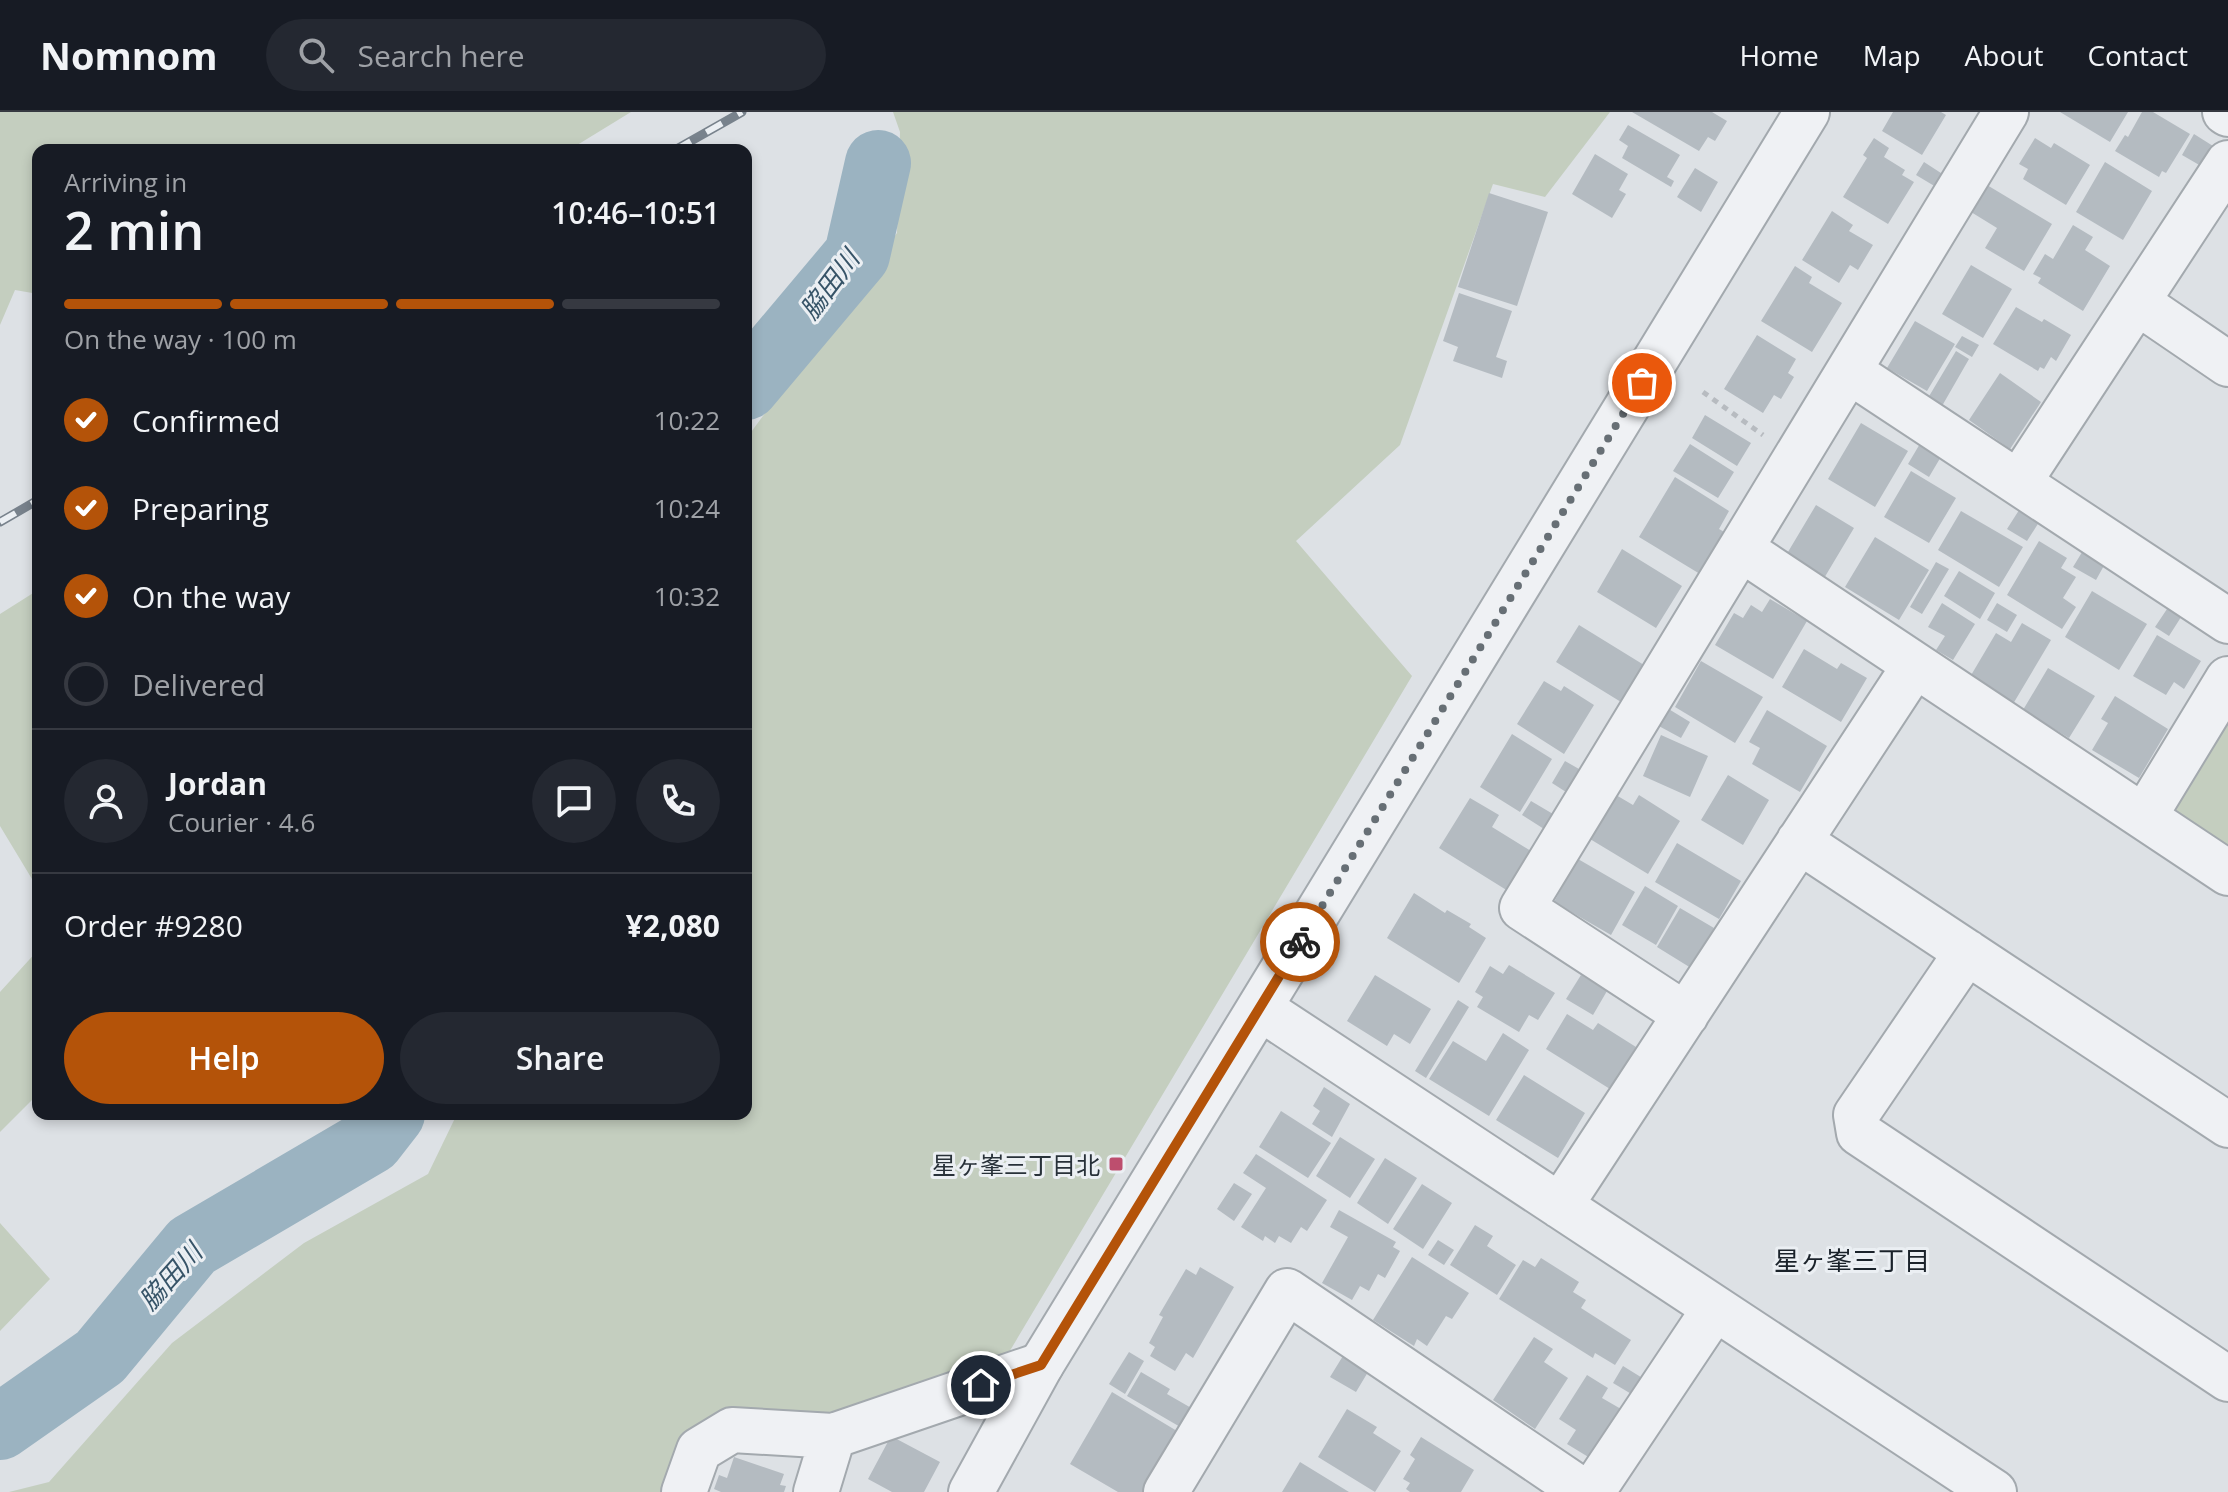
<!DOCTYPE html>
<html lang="en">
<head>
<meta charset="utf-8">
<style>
  :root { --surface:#171b24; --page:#242831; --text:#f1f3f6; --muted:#9ea1a6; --line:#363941; --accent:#b45309 }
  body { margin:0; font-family:"Open Sans","Noto Sans JP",sans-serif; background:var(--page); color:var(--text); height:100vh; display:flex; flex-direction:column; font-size:30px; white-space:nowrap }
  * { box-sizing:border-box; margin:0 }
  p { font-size:26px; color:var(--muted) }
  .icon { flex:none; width:44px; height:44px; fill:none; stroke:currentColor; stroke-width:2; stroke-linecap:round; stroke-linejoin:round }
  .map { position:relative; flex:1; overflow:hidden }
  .drawer { position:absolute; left:32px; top:32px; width:720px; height:976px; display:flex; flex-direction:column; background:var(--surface); border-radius:16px; box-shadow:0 4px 12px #0003 }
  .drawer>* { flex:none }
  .pin { position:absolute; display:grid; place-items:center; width:68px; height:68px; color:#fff; margin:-34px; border:4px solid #fff; border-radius:50%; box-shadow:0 2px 8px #0007 }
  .courier { position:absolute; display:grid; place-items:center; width:80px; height:80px; margin:-40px; border:6px solid #b45309; border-radius:50%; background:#fff; color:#222; box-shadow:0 2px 10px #0007 }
  .head em { font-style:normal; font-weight:600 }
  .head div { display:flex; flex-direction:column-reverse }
  .head { display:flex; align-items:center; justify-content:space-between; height:136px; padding:0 32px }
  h1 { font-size:52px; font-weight:600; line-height:60px }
  .bar { display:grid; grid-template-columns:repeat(4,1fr); gap:12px 8px; align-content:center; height:96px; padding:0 32px }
  .bar i { height:10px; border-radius:6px; background:var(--line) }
  .bar .selected { background:var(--accent) }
  .bar p { grid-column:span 4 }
  .line { display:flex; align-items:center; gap:20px; padding:0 32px; border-top:2px solid var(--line) }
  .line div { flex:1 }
  .round { display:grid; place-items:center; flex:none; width:84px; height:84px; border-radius:42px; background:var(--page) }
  ol { padding:0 32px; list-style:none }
  li { display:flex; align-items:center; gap:24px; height:88px }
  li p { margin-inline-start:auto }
  li .icon { padding:8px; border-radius:50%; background:var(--accent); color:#fff; stroke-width:4 }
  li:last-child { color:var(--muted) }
  li i { width:44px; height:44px; border:4px solid var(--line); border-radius:50% }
  .cta { display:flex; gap:16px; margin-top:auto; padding:16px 32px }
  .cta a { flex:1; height:92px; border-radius:48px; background:var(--accent); color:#fff; font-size:32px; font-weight:600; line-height:92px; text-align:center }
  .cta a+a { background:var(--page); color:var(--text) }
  header { display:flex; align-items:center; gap:48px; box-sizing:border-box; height:112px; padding:0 40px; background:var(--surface); border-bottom:2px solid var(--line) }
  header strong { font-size:38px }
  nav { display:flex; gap:44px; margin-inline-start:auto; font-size:28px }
  .search { width:560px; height:72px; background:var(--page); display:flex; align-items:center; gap:20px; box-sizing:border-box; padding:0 28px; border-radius:44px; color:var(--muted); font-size:30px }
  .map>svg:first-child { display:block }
  .green { fill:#c4cebf }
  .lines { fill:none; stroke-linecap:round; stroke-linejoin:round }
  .river { stroke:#9bb3c1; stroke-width:66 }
  .building { fill:#b4bbc1 }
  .minor-casing { stroke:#a3a9ae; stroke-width:48 }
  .tertiary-casing { stroke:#a3a9ae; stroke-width:48 }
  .path { stroke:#b7bbc0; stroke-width:5; stroke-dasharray:6 6; stroke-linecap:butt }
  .minor { stroke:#eff1f4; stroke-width:44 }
  .tertiary { stroke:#eff1f4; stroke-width:44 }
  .rail-casing { stroke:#78828c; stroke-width:9 }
  .rail { stroke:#ebeff3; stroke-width:6; stroke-dasharray:18; stroke-linecap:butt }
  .done { stroke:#676f75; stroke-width:8; stroke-dasharray:0 14.4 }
  .route { stroke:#b45309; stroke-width:10 }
  .poi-dot { fill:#bd4e6e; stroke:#ebeff3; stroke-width:3 }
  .labels { text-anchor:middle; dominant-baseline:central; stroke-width:6; stroke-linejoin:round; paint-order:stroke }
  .poi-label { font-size:24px; fill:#283139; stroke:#ebeff3; text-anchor:end }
  .water-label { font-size:26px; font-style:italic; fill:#375468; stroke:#ebeff3 }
  .neighbourhood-label { font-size:26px; fill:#1a222a; stroke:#ebeff3 }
</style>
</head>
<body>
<header>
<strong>Nomnom</strong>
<div class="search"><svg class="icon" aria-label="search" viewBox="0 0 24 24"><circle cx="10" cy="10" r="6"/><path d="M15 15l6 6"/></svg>Search here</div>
<nav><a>Home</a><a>Map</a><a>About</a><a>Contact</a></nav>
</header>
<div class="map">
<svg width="2228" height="1380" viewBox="0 0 2228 1380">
  <rect width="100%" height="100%" fill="#dde1e5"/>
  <!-- green -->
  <path class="green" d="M0,0H631L569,38H38V182L15,178L0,213Z
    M893,0H1610L1545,85L1493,72L1400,333L1296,429L1412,564L1008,1242L816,1308L730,1298L668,1380H9L49,1370L172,1231L304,1131L428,1062L457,1002H746V327L897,121L900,20Z
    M38,478V777L0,714V502Z
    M2228,593V741L2177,707L2170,689Z
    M38,838V982L0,1020V880Z
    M0,1111L50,1167L0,1219Z"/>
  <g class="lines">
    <!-- river -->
    <path class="river" d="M746,275L857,143L878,51
      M0,1315L100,1245L192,1134L371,1029L392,1002"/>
  </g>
  <!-- building -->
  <path class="building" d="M1632,0H1712L1727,9L1715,29L1708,25L1699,39Z
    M1893,0H1941L1946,3L1922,43L1882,19Z
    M2060,0H2128L2110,30Z
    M2142,0H2153L2190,22L2166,61L2162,59L2159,65L2115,39L2125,23L2128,25Z
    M1628,13L1680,43L1667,65L1674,69L1671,75L1622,46L1628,34L1619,28Z
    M2194,22L2213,34L2201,54L2182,43Z
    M1874,26L1889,36L1884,45L1905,58L1902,63L1914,70L1888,112L1843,85L1867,46L1863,43Z
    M2035,26L2051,36L2054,31L2090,53L2066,93L2023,67L2028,57L2019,52Z
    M1595,42L1628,62L1619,78L1626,82L1612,106L1572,82Z
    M1924,50L1944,63L1936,75L1916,63Z
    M2105,50L2152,79L2123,128L2076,100Z
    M1695,56L1718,70L1701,100L1677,85Z
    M1987,73L2052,112L2024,159L1985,136L1997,116L1971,100Z
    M1489,81L1548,100L1517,194L1458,175Z
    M1832,99L1853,113L1849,119L1873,133L1858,158L1850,153L1839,171L1802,148Z
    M2073,113L2093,125L2085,138L2110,154L2083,199L2038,171L2041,166L2033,162L2045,142L2053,147Z
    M1971,153L2012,177L1983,226L1942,202Z
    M1795,154L1812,165L1809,171L1842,191L1812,240L1761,209Z
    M1459,181L1512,199L1496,245L1507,249L1502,266L1453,249L1458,235L1443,229Z
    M2016,195L2042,210L2044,207L2071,223L2056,249L2051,245L2044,257L2040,255L2038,259L1993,232Z
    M1915,209L1955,232L1927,279L1887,256Z
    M1757,223L1796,247L1788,261L1794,265L1781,287L1774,283L1763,301L1724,277Z
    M1962,224L1979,233L1972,245L1955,235Z
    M1956,239L1969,247L1942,294L1928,286Z
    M2000,261L2041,290L2010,337L1969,308Z
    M1705,303L1751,331L1737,354L1692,326Z
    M1861,311L1908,339L1875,395L1828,367Z
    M1921,330L1942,343L1929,365L1908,352Z
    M1690,332L1734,360L1718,386L1673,359Z
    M1911,359L1956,386L1929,431L1884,405Z
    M1675,365L1729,399L1719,417L1726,421L1700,462L1639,425Z
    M1816,393L1854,416L1823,468L1785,445Z
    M2021,395L2041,407L2027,429L2007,417Z
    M1961,399L2023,435L1999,475L1938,438Z
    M1875,425L1929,458L1899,508L1845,475Z
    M2039,429L2067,446L2061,456L2076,465L2063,486L2076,495L2062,517L2007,483Z
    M1622,437L1682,474L1656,516L1597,480Z
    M2084,437L2106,450L2096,468L2073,455Z
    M1936,450L1949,457L1922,502L1910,495Z
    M1959,459L1995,481L1980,507L1944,484Z
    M2092,479L2147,512L2119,558L2065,525Z
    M1770,487L1807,509L1773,567L1715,533L1734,501L1743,506L1751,493L1762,500Z
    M1942,491L1975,512L1953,548L1936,538L1945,524L1928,515Z
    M1997,491L2017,503L2007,520L1987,508Z
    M2169,494L2183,502L2169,524L2155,515Z
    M2022,511L2051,528L2013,592L1970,565L1996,521L2011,530Z
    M1579,513L1644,553L1621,590L1556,550Z
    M2157,523L2201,549L2184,577L2174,570L2166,583L2133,564Z
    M1804,537L1837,557L1841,551L1867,566L1841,610L1782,575Z
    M1701,549L1763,585L1735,631L1675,595Z
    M2048,556L2095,584L2069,626L2023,598Z
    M1544,569L1561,579L1564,574L1594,593L1564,642L1517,612Z
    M2115,584L2168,617L2139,666L2092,638L2108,611L2101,607Z
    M1667,596L1690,610L1681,626L1657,613Z
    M1767,598L1827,634L1800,680L1752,652L1760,636L1749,630Z
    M1512,622L1552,647L1520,700L1480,675Z
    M1661,623L1708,644L1690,685L1643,664Z
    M1565,649L1579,657L1566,680L1552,671Z
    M1728,663L1769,688L1743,733L1701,708Z
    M1616,683L1633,693L1639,683L1680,709L1648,762L1590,727Z
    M1470,686L1499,703L1492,715L1531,739L1508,779L1439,736Z
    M1531,689L1553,702L1544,717L1522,703Z
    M1677,731L1741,769L1719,807L1655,770Z
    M1578,747L1635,780L1611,823L1554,790Z
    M1645,774L1678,794L1656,833L1622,813Z
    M1414,781L1445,801L1447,798L1471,812L1469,815L1486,826L1459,871L1387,826Z
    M1680,796L1714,816L1691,856L1657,835Z
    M1509,853L1555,881L1538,908L1529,903L1519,920L1477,895L1483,885L1475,880L1490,854L1503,862Z
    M1375,863L1431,897L1410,932L1394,922L1387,934L1347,909Z
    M1581,863L1607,879L1593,903L1566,887Z
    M1458,888L1469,895L1426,966L1415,959Z
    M1567,902L1593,918L1598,911L1636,935L1610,977L1546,937Z
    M1503,921L1529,938L1489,1004L1429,967L1453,929L1486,949Z
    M1524,963L1585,1001L1558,1046L1496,1008Z
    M1324,975L1350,992L1332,1025L1312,1012L1320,999L1313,994Z
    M1281,999L1331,1031L1308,1066L1259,1035Z
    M1340,1025L1375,1047L1350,1086L1316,1064Z
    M1256,1042L1327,1088L1307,1119L1301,1115L1291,1131L1279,1124L1275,1131L1265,1124L1263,1129L1241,1115L1266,1076L1243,1061Z
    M1385,1046L1417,1066L1388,1112L1357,1091Z
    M1234,1071L1252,1082L1234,1109L1217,1097Z
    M1422,1072L1452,1091L1423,1137L1393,1117Z
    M1339,1098L1396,1130L1393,1135L1400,1139L1385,1166L1378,1162L1369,1179L1360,1174L1352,1188L1322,1171L1348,1125L1330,1115Z
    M1475,1113L1493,1124L1487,1134L1516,1153L1497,1183L1450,1153Z
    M1438,1128L1454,1138L1444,1153L1428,1143Z
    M1412,1145L1469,1181L1452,1207L1446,1204L1427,1234L1417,1227L1414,1234L1373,1208Z
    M1541,1146L1579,1170L1573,1180L1586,1188L1581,1196L1631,1228L1615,1253L1595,1241L1593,1246L1499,1187L1523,1148L1535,1155Z
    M1200,1155L1234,1175L1193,1246L1186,1241L1175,1259L1150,1244L1155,1235L1149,1231L1163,1205L1159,1203L1186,1157L1196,1163Z
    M1534,1225L1553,1237L1544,1250L1568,1266L1535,1317L1493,1288Z
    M1346,1239L1371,1255L1356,1280L1330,1265Z
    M1129,1240L1144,1249L1125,1282L1109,1272Z
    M1623,1254L1644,1267L1633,1283L1613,1271Z
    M1141,1260L1170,1277L1167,1282L1193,1297L1182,1316L1127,1284Z
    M1587,1263L1608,1276L1602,1286L1621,1297L1590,1346L1567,1332L1576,1318L1559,1307Z
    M1112,1280L1177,1319L1142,1380H1118L1070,1352Z
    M1347,1297L1377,1315L1373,1321L1401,1339L1375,1380L1318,1345Z
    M891,1324L940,1350L924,1380H892L868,1367Z
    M1421,1325L1474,1358L1461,1380H1410L1406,1377L1410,1371L1403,1367L1415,1347L1410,1343Z
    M734,1345L784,1362L780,1373L786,1374L784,1380H721L714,1377L719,1363L727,1366Z
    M1300,1350L1349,1380H1282Z"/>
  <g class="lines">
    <defs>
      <path id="minor" d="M2225,0L2228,2
        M2137,190L2228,252
        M1849,259L2228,509
        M2019,370L2228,51
        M1741,437L2228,761
        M2144,705L2228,567
        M1799,729L2228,1013
        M1967,840L1856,1003L1859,1021L2228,1267
        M1260,896L1994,1380
        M1686,903L1522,796L2006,0
        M1560,1094L1915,553
        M684,1380L699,1338L732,1318L833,1324L1041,1253
        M816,1380L833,1324
        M1166,1380L1287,1179L1584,1380
        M1592,1380L1715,1196"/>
      <path id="tertiary" d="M971,1380L1041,1253L1807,0"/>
    </defs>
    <!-- minor casing -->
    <use href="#minor" class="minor-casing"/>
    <!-- tertiary casing -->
    <use href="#tertiary" class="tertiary-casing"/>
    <!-- path -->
    <path class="path" d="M1703,280L1763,323"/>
    <!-- minor -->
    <use href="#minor" class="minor"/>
    <!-- tertiary -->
    <use href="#tertiary" class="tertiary"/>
    <defs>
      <path id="rail" d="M675,38L742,0
        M0,410L38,388"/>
    </defs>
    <!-- rail casing -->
    <use href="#rail" class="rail-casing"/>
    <!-- rail -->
    <use href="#rail" class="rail"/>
  </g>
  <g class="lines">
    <!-- done -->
    <path class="done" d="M1300,830L1642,271"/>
    <!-- route -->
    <path class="route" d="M981,1273L1041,1253L1300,830"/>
  </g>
  <!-- markers -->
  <rect class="poi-dot" x="1108" y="1044" width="16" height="16" rx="4"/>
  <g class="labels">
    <!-- poi labels -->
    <g class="poi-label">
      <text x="1100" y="1052">星ヶ峯三丁目北</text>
    </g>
    <!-- water labels -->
    <g class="water-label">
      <text transform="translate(829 172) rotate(-53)">脇田川</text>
      <text transform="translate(170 1164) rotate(-48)">脇田川</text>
    </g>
    <!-- neighbourhood labels -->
    <g class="neighbourhood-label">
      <text x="1852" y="1148">星ヶ峯三丁目</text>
    </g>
  </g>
</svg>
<div class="pin" style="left:1642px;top:271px;background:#ea580c"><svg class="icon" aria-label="bag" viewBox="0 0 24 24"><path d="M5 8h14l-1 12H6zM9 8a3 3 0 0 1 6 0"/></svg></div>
<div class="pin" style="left:981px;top:1273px;background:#1f2937"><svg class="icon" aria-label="home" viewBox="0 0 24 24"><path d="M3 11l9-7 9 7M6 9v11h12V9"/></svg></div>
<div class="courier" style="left:1300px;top:830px"><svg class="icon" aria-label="bike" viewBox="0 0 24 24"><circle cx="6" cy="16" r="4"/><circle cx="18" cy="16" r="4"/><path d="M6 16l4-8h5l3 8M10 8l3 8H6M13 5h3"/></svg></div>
<section class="drawer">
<div class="head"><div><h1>2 min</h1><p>Arriving in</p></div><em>10:46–10:51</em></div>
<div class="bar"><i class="selected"></i><i class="selected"></i><i class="selected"></i><i></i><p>On the way · 100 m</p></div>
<ol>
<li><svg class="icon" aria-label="check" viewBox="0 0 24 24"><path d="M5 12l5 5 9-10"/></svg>Confirmed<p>10:22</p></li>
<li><svg class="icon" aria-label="check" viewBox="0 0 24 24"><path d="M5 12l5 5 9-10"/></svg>Preparing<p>10:24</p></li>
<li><svg class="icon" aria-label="check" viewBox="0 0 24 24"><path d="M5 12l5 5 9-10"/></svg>On the way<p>10:32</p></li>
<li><i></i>Delivered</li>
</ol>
<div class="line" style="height:144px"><a class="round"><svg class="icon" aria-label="person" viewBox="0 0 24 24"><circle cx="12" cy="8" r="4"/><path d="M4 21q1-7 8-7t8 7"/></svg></a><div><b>Jordan</b><p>Courier · 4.6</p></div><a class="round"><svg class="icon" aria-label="chat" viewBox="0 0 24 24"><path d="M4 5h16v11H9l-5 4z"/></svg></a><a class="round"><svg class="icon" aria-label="phone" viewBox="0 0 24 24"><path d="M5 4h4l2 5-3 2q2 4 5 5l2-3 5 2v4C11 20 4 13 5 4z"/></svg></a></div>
<div class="line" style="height:104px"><div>Order #9280</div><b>¥2,080</b></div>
<div class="cta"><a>Help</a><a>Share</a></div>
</section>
</div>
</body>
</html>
